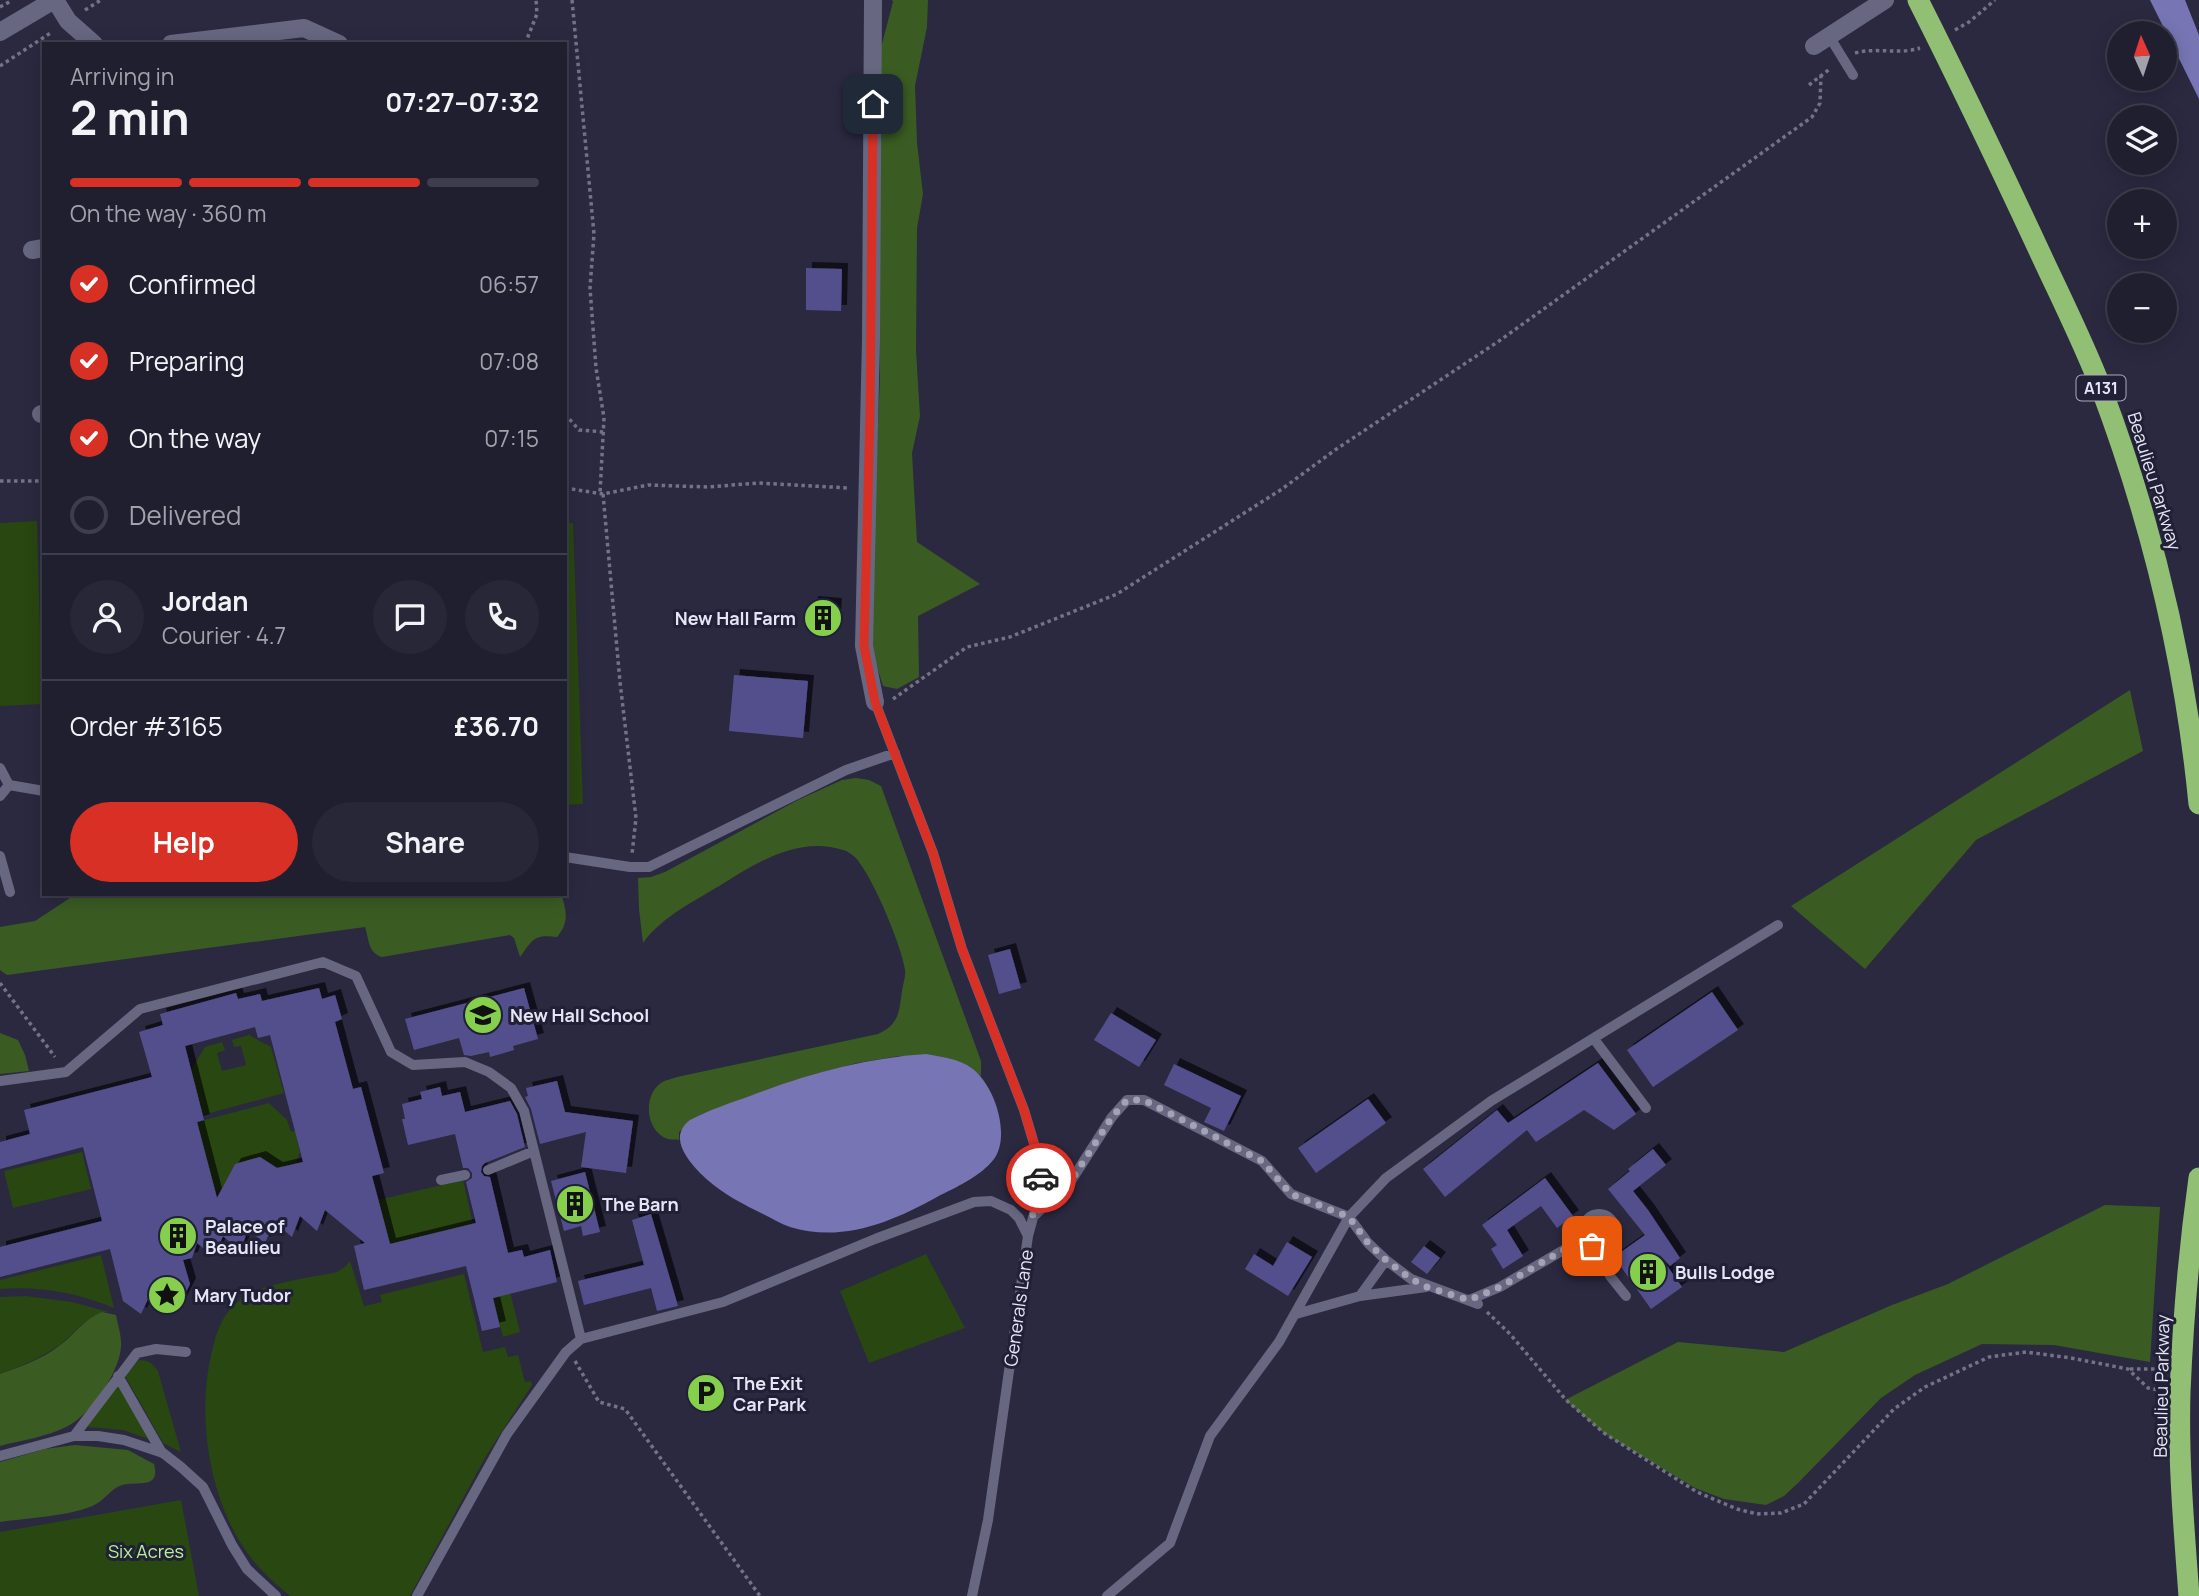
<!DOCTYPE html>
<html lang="en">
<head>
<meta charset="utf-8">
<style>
  :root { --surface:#201f30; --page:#282738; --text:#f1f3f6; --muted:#a2a2ab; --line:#3d3d4c; --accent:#d93025 }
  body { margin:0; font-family:Manrope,sans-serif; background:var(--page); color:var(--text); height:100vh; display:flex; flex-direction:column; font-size:26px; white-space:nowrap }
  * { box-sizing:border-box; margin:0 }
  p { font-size:23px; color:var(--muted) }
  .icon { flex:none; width:38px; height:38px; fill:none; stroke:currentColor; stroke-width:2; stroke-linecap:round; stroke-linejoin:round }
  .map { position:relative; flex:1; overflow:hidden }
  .panel { position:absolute; left:42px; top:42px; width:525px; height:854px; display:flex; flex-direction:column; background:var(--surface); border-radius:0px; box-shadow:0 4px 18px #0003,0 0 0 2px var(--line) }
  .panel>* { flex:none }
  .needle { width:46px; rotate:357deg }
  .tools { position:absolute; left:2107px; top:21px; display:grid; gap:14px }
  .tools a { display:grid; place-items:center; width:70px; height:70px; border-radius:50%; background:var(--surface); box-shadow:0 4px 18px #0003,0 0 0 2px var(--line); font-size:35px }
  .pin { position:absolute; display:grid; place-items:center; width:60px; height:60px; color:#fff; margin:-30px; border-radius:14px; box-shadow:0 4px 10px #0006 }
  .courier { position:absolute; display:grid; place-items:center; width:70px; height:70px; margin:-35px; border:5px solid #d93025; border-radius:50%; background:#fff; color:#222; box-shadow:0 2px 9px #0007 }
  .headline em { font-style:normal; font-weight:700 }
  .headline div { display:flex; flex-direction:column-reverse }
  .headline { display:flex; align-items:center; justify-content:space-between; height:119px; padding:0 28px }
  h1 { font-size:46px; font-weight:700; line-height:52px }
  .bar { display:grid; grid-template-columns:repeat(4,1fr); gap:10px 7px; align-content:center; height:84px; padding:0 28px }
  .bar i { height:9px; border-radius:5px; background:var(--line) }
  .bar .on { background:var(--accent) }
  .bar p { grid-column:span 4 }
  .line { display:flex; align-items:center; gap:18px; padding:0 28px; border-top:2px solid var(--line) }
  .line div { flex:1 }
  .round { display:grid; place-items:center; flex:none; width:74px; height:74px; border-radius:37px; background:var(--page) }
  ol { padding:0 28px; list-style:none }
  li { display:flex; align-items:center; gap:21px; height:77px }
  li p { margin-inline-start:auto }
  li .icon { padding:7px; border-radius:50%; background:var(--accent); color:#fff; stroke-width:4 }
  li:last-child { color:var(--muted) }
  li i { width:38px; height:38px; border:4px solid var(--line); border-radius:50% }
  .primary-button { display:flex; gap:14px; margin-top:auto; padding:14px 28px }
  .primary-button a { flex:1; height:80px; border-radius:42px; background:var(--accent); color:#fff; font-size:28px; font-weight:700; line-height:80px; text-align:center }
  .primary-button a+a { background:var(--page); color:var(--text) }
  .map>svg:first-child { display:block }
  .green { fill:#294711 }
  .forest { fill:#3a5c22 }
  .water { fill:#7775b4 }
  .building { fill:#53508c; fill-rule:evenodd; filter:url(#shadow) }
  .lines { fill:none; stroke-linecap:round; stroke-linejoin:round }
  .path { stroke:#737387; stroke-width:3.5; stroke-dasharray:3.5 3.5; stroke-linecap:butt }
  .lane { stroke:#676782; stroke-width:10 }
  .street { stroke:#676782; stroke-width:18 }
  .highway { stroke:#91c074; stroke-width:21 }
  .done { stroke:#a4a3b6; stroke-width:7; stroke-dasharray:0 12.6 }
  .route { stroke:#d93025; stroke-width:9 }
  .labels { text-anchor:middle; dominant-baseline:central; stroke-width:6; stroke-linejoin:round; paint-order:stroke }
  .shield { fill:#202036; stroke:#aaaabc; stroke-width:2 }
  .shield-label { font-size:16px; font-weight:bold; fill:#e5e5f5 }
  .street-label { font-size:18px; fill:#e5e5f5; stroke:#202036 }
  .poi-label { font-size:18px; font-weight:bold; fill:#e5e5f5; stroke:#202036; text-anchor:start }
  .park-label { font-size:18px; fill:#baf099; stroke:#202036 }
</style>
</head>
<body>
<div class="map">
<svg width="2199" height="1596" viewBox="0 0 2199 1596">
  <defs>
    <filter id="shadow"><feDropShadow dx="6" dy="-6" stdDeviation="0" flood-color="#0009"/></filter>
  </defs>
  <rect width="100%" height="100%" fill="#2a2940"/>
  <!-- green -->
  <path class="green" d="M37,521L42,704L0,706V523Z
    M565,523H573L583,804L565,805Z
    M249,1035L271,1047L284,1093L203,1115L191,1070L205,1047L222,1042L225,1050L217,1053L222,1071L246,1065L241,1046L234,1047L232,1040Z
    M269,1103L287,1120L291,1132L295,1131L300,1152L296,1163L283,1167L280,1170L260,1157L235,1164L222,1189L215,1191L197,1122Z
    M82,1152L91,1189L13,1208L4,1171Z
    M463,1180L473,1224L390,1244L378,1200Z
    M926,1254L965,1328L869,1363L840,1291Z
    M101,1255L114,1308C78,1293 39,1286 0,1289V1280Z
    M350,1261L364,1306L382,1302L380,1295L464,1274L483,1352L505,1347L508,1357L518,1355L525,1382L531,1381L532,1385L486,1456L410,1596H290C277,1585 263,1573 252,1559C211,1508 197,1423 210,1360C215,1337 220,1315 240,1300C261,1283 310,1278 337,1272L345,1267Z
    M487,1273L507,1280L520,1332L503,1337Z
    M25,1296L72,1302L109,1312C88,1311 72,1338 55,1348C38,1359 19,1367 0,1374V1297Z
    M139,1360C148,1360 152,1363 158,1371L181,1452L163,1443L125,1376Z
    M118,1384L149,1439L123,1430L88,1427L89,1421Z
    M181,1500L199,1596H0V1532Z"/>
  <!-- forest -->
  <path class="forest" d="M892,0H928L927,27L915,86L917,143L923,194L917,228L916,351L920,416L912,453L917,542L980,584L918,616L919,677L897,689L883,686L873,654V549L880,376L877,252L879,55L893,2Z
    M2130,690L2143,751L1976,840L1865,969L1791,906Z
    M856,778L869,780L881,786L981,1061V1076L969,1066L899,1056L857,1063L792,1081L702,1114L679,1132V1140C676,1139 672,1140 668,1139C646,1132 642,1096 661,1083C665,1080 672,1079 677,1077L878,1034C900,1024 899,1011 902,991C903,984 906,976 905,970C901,945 875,883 859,862C856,857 848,851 843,850C800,836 759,861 724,883C697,900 662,916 643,943L639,909L638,878L651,877L665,872L798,800L842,780Z
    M76,894H561C567,911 569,923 557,937C534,934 533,939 520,957L514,938L510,935L382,957C368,953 369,939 365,927L7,975L0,970V927L35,921Z
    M0,1033L18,1040L25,1055L29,1071L0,1074Z
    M2105,1205L2160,1207L2150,1362L2054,1345L1982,1344L1915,1375L1881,1398L1798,1483L1784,1496L1766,1505L1724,1499L1695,1488L1605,1434L1565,1400L1678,1342L1784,1352L1892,1305L1948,1284Z
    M102,1312L116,1315C118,1326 122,1337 121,1347C119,1373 90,1415 68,1426C47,1437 22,1440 0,1446V1374C20,1367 42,1359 59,1346C74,1335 85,1318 102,1312Z
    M75,1445L128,1450L154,1464C161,1490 137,1481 122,1485C110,1489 106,1499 96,1504C75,1516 25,1518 0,1522V1462L45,1449Z"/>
  <!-- water -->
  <path class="water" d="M2150,0H2185L2199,35V99Z
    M926,1054C941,1057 954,1058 967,1065C993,1079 1012,1134 994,1159C980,1177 956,1187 937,1197C892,1222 842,1243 790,1227C779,1223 768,1216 757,1211C735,1200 717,1190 700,1173C685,1157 669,1136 690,1120C709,1110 730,1103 750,1096C807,1074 865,1058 926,1054Z"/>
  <!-- building -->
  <path class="building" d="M806,268L842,269L841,311L806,310Z
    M812,602L836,604L834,634L810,632Z
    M734,675L808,681L803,738L729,731Z
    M1010,949L1021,988L999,994L988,955Z
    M319,988L322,999L335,995L342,1019L335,1022L353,1089L361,1087L384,1173L372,1176L390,1244L476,1223L466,1182L472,1178V1173L468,1168H463L455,1134L408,1145L402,1119H405L402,1104L422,1099L420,1092L440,1087L442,1096L460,1092L465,1112L510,1101L517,1114L525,1147L485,1163L482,1166L481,1172L484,1176L490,1177L508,1253L522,1250L524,1257L550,1250L557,1282L493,1298L500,1327L482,1331L466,1266L364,1290L354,1246L365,1243L325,1210L317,1231L300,1216L292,1237L274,1222L265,1243L248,1230L240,1251L223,1236L214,1257L197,1243L192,1258L183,1260L190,1284L180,1304L168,1294L148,1299L141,1314L123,1301L110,1249L0,1277V1247L102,1221L83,1147L0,1169V1142L30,1134L24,1110L152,1077L139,1032L163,1025L160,1014L236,993L238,999L260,994L262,1001ZM255,1027L258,1038L270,1035L303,1162L277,1168L260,1157L235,1164L217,1198L197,1122L204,1120L185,1046Z
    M524,988L538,1039L513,1046L514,1050L490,1057L489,1052L471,1056L464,1055L459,1038L414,1050L405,1019Z
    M1712,992L1738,1030L1653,1087L1627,1050Z
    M1111,1013L1156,1040L1139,1067L1094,1040Z
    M1598,1063L1636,1114L1614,1130L1584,1110L1536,1142L1527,1130L1445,1197L1423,1169L1497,1110L1508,1123Z
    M1174,1064L1241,1096L1224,1131L1204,1122L1211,1108L1164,1085Z
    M557,1081L565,1112L633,1121L626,1173L581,1167L586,1132L540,1144L531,1109L525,1097L528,1096L526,1088Z
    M1368,1099L1386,1123L1316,1173L1298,1148Z
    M1653,1149L1666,1165L1633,1191L1648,1210L1680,1258L1670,1266L1658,1253L1682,1287L1651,1309L1614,1257L1645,1235L1608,1189L1630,1171L1628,1169Z
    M585,1172L600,1232L583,1236L581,1226L564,1231L551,1181Z
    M1545,1178L1573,1216L1557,1228L1541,1206L1507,1230L1523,1256L1503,1269L1491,1249L1497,1245L1482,1225Z
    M651,1214L678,1306L657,1311L651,1288L584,1305L578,1281L644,1265L632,1220Z
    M1287,1242L1312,1257L1288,1296L1245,1269L1254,1254L1273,1266Z
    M1424,1246L1440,1258L1427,1274L1411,1262Z"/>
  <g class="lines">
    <!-- path -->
    <path class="path" d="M572,0L594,234L590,288L596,368L604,418L600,493
      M0,7L11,1
      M85,10L101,0
      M1955,30L1969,22L1995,0
      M525,44L537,14L536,0
      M1855,53C1876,47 1899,55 1920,48
      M0,66L52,32
      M1809,85L1831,68
      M565,414L579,430L604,432
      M0,481H44
      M565,488L603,494L648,485L708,487L758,483L849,488
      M603,494L620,682L636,818L632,854
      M893,699L967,647L1010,637L1117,594L1282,489L1335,450L1499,341L1812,117L1820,103L1821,75
      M0,983L55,1057
      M1487,1312L1510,1334L1566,1400L1604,1433L1697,1492L1737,1509L1757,1514L1781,1513L1804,1504L1894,1409L1925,1387L1989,1357L2026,1352L2071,1358L2128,1369L2148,1388L2159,1390
      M575,1361L599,1402L625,1409L760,1596
      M2130,1369H2161"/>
    <!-- lane -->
    <path class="lane" d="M1829,36L1853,75
      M875,702L933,853L962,949L1024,1110L1041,1167L1039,1196L1028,1236L988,1520L972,1596
      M0,768L9,785L0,796
      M9,785L44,791
      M0,856L10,892
      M565,857L630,867H649L846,770L895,753
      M1594,1039L1646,1108
      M0,1081L66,1072L140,1009L323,962L356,976L391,1052L413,1065L465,1062L489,1072L511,1088L524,1111L581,1339
      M488,1170L534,1151
      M441,1180L465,1175
      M1583 1230a16 16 0 1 1 32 0a16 16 0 1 1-32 0Z
      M1035,1215L1071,1181L1112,1117L1127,1100H1144L1262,1161L1291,1194L1349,1217L1368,1243L1386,1260L1411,1279L1478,1304
      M1596,1246L1610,1276L1626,1296
      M1360,1296L1386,1260
      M1469,1300L1500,1287L1584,1238
      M1296,1314L1360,1296L1426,1287
      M118,1376L162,1453
      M74,1436L137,1353L156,1349L186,1352
      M0,1456L74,1436H98L124,1440L163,1453L181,1467L203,1487L232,1545L247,1569L276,1596
      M417,1596L507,1434L566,1352L581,1339L723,1302L875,1239L974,1202L991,1201L1011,1210L1019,1218L1028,1236
      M1107,1596L1170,1543L1210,1436L1279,1342L1349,1217L1386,1178L1491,1101L1778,925"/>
    <!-- street -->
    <path class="street" d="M55,0L68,21L94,44
      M873,0L871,339L864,646L875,702
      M0,32L54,0
      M171,44L304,28L339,44
      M1814,46L1885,0
      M32,250L44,248
      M41,414H44"/>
    <!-- highway -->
    <path class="highway" d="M1918,0C1961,85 2002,171 2042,257C2062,300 2084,344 2101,388C2152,523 2185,660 2199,804
      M2189,1596C2184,1529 2178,1460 2180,1392C2183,1321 2189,1249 2199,1178"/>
  </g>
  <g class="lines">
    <!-- done -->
    <path class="done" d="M1041,1178L1039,1196L1032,1217L1071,1181L1112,1117L1127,1100H1144L1262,1161L1291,1194L1349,1217L1368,1243L1386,1260L1411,1279L1427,1287L1469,1300L1500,1287L1584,1238L1592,1246"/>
    <!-- route -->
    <path class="route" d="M873,104L870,414L864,646L875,702L933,853L962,949L1024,1110L1041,1167V1178"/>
  </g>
  <!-- icons -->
  <defs>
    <symbol id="building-disc" viewBox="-11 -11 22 22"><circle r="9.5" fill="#85cf4d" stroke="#202036"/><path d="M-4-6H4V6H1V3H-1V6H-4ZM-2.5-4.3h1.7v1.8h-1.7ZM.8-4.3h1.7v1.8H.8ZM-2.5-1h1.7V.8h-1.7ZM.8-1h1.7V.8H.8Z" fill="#111"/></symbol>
    <symbol id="school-disc" viewBox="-11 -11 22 22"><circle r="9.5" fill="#85cf4d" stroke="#202036"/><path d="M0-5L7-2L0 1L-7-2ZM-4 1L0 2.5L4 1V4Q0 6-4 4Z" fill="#111"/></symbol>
    <symbol id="sight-disc" viewBox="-11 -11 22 22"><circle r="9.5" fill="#85cf4d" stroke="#202036"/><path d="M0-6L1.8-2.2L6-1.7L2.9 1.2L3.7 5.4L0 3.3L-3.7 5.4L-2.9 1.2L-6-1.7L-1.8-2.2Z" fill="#111"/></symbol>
    <symbol id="parking-disc" viewBox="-11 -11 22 22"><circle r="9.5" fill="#85cf4d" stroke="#202036"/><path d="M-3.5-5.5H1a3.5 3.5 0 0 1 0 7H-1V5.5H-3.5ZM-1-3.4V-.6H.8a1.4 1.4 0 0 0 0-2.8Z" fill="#111"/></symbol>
  </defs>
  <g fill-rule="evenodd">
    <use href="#building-disc" x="801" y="596" width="44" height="44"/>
    <use href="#school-disc" x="461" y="993" width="44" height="44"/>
    <use href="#building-disc" x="553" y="1182" width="44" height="44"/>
    <use href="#building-disc" x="156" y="1214" width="44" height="44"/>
    <use href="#building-disc" x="1626" y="1250" width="44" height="44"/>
    <use href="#sight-disc" x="145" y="1273" width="44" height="44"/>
    <use href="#parking-disc" x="684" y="1371" width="44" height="44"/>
  </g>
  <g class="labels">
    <!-- shield labels -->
    <rect class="shield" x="2076.5" y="375.5" width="49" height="25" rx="5"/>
    <g class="shield-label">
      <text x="2101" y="388">A131</text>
    </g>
    <!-- street labels -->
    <g class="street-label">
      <text transform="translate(2155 481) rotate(73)">Beaulieu Parkway</text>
      <text transform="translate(1018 1308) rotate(-82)">Generals Lane</text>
      <text transform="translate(2161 1386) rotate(-89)">Beaulieu Parkway</text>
    </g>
    <!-- poi labels -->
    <g class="poi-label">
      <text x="796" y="618" text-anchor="end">New Hall Farm</text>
      <text x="510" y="1015">New Hall School</text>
      <text x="602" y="1204">The Barn</text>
      <text x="205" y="1226">Palace of<tspan x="205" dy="21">Beaulieu</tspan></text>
      <text x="1675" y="1272">Bulls Lodge</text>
      <text x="194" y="1295">Mary Tudor</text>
      <text x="733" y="1383">The Exit<tspan x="733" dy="21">Car Park</tspan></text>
    </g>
    <!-- park labels -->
    <g class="park-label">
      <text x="146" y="1551">Six Acres</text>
    </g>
  </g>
</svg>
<div class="tools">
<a><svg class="needle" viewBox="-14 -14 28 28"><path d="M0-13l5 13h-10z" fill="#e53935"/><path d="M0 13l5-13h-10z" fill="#a2a2ab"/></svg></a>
<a><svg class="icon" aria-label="layers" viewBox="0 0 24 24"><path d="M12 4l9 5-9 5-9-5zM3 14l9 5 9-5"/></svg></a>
<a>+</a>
<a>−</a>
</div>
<div class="pin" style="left:1592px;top:1246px;background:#ea580c"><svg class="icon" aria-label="bag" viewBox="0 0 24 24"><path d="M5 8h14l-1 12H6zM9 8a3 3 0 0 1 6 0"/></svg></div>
<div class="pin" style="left:873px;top:104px;background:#1f2937"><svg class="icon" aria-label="home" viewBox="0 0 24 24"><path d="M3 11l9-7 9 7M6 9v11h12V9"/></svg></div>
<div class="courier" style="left:1041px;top:1178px"><svg class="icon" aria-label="car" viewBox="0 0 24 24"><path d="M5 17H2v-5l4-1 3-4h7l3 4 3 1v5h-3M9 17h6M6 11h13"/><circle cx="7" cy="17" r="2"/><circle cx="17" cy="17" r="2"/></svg></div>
<section class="panel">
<div class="headline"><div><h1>2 min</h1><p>Arriving in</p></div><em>07:27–07:32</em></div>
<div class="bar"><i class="on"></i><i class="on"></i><i class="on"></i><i></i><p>On the way · 360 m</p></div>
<ol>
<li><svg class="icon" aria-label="check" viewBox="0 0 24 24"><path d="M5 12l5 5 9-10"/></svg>Confirmed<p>06:57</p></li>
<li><svg class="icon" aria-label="check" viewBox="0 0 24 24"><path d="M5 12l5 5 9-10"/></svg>Preparing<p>07:08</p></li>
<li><svg class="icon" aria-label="check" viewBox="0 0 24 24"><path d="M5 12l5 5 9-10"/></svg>On the way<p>07:15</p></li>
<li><i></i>Delivered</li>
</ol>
<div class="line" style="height:126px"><a class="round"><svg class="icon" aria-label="person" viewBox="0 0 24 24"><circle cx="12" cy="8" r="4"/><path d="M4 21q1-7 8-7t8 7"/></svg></a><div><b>Jordan</b><p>Courier · 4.7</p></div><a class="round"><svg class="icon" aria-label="chat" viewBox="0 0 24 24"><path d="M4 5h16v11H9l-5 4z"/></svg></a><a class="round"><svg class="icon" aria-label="phone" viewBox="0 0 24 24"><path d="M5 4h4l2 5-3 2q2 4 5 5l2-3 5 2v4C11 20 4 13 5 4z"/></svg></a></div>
<div class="line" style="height:91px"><div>Order #3165</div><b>£36.70</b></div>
<div class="primary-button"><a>Help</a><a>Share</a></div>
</section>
</div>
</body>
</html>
